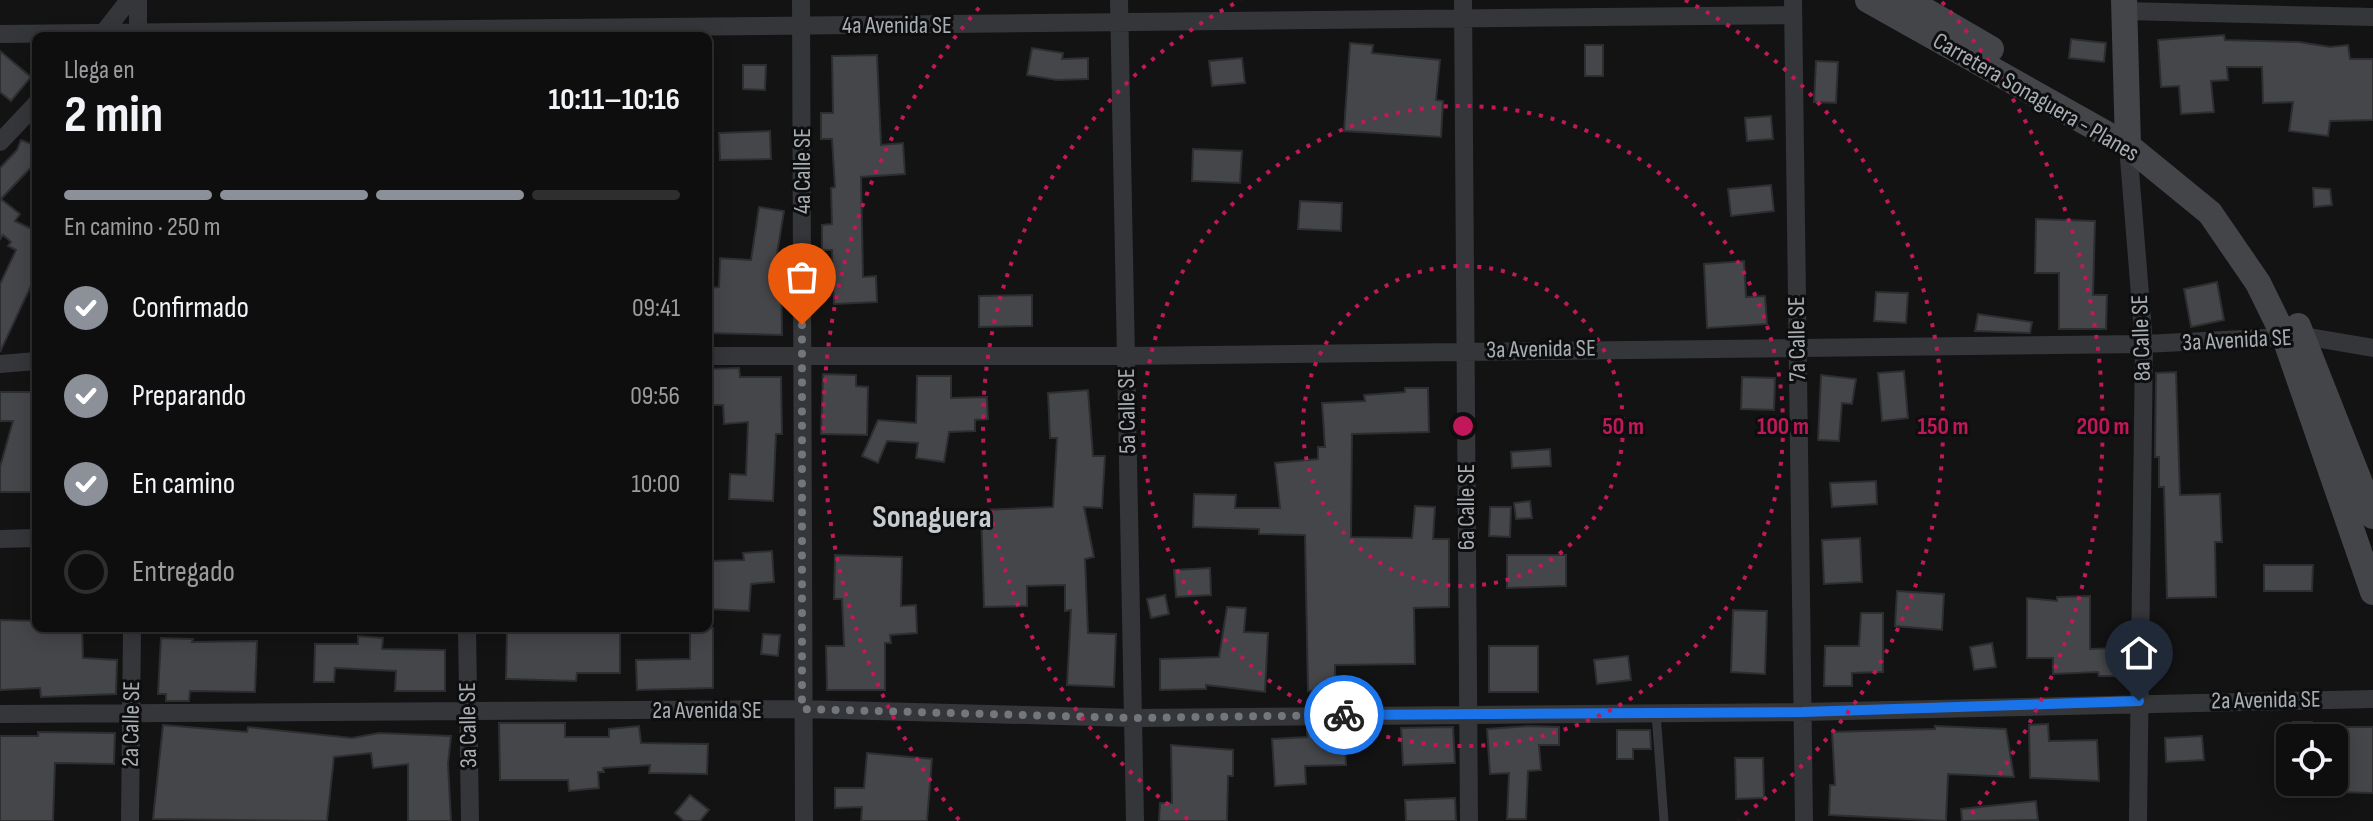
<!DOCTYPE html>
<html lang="es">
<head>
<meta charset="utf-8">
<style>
  :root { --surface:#0e0e0f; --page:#1c1c1d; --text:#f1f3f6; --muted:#9b9c9e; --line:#2e2e2f; --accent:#8c9099 }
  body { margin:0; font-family:"Sofia Sans Condensed",sans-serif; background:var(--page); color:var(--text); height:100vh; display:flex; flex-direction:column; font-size:30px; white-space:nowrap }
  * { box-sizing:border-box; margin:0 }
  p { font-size:26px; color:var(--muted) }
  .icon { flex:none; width:44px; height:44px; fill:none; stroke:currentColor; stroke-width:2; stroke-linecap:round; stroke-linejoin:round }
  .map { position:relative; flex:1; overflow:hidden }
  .sheet { position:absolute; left:32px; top:32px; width:680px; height:600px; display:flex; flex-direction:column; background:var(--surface); border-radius:12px; box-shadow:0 4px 20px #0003,0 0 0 2px var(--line) }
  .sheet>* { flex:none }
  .buttons { position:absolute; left:2276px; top:724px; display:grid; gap:16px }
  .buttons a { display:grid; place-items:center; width:72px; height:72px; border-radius:12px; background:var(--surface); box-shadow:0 4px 20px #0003,0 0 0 2px var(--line); font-size:40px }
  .pin { position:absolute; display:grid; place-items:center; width:68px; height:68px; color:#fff; margin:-82px -34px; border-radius:50% 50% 50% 0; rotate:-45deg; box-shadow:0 0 8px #0007 }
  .pin .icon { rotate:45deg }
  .courier { position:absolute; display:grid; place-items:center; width:80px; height:80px; margin:-40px; border:6px solid #1a73e8; border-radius:50%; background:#fff; color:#222; box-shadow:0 2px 10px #0007 }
  .summary em { font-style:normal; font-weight:700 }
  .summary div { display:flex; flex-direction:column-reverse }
  .summary { display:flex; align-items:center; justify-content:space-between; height:136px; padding:0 32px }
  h1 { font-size:52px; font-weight:700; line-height:60px }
  .bar { display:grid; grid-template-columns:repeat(4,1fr); gap:12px 8px; align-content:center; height:96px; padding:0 32px }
  .bar i { height:10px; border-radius:6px; background:var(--line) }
  .bar .selected { background:var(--accent) }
  .bar p { grid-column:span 4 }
  ol { padding:0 32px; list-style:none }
  li { display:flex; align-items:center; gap:24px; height:88px }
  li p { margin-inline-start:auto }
  li .icon { padding:8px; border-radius:50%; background:var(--accent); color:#fff; stroke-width:4 }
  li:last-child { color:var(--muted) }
  li i { width:44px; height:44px; border:4px solid var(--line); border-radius:50% }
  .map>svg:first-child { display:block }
  .building { fill:#454649; stroke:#2d2e30; stroke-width:2 }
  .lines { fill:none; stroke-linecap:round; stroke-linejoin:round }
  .lane { stroke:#343639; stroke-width:9 }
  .street { stroke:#343639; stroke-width:18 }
  .secondary { stroke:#434549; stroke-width:26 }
  .done { stroke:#73777b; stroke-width:8; stroke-dasharray:0 14.4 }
  .route { stroke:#1a73e8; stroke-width:10 }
  .ring { fill:none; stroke:#c2185b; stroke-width:4; stroke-dasharray:4 8 }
  .labels { text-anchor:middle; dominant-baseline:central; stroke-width:6; stroke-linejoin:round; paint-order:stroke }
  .street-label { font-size:24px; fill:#a6adb3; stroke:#0e0e0f }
  .district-label { font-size:32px; font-weight:bold; fill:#c6cbd0; stroke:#0e0e0f }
  .centre { fill:#c2185b; stroke:#0e0e0f; stroke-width:4 }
  .ring-label { font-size:24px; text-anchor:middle; font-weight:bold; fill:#c2185b; stroke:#0e0e0f; stroke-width:6; stroke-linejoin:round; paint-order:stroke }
</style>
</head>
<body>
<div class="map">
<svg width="2373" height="821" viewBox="0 0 2373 821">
  <rect width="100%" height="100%" fill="#131314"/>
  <!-- building -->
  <path class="building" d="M2224,35L2225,40L2299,42L2330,47L2348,45L2350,59H2373V120L2330,121L2328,136L2289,131L2293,102L2263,103L2262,67H2227L2228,80L2211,81L2214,112L2181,114L2179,86L2161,87L2158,40Z
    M2071,39L2106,43L2104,62L2069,58Z
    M1350,43L1373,45L1372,53L1440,60L1436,100L1443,101L1441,137L1344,131Z
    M1585,45H1603V76H1585Z
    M1032,48L1063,53L1062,59L1088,58V79L1057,80L1027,75Z
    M0,51L31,77L11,101L0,92Z
    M877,55L881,145L903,143L905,174L861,177L863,277L876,276L877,302L834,304L832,250H822V225L832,224L831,188L835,187L832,139H821V113H833L832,56Z
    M1242,58L1245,83L1212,86L1209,61Z
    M1816,61L1838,62L1836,103L1814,102Z
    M743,65H766L765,90L743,89Z
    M1771,116L1773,139L1747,141L1745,118Z
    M770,131L771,159L720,160L719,133Z
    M21,140L36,146V162L1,199L20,214L15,221L36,231V275L0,352V284L16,250L8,246L11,242L3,235L0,239V168L17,150Z
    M1193,149L1242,151L1240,183L1192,181Z
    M1771,185L1774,211L1731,216L1728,189Z
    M2313,188L2330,189L2332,205L2314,207Z
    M1300,201L1342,203L1341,231L1298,229Z
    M759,207L784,211L776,260H781L782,335L708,333V288L719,287L720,258L751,260Z
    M2036,219L2095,221L2093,295H2107L2106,329H2059V273H2035Z
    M1744,261L1746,297L1765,296L1767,324L1707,328L1704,264Z
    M2217,282L2224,320L2191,327L2184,289Z
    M1876,292L1908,293L1906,323L1874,321Z
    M1032,295V326L979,327V296Z
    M1978,314L2032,322L2030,333L1975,331Z
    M739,368L740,377H781L782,434H776L773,501L729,499L730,474L746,475L748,422L724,424L723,405H708V369Z
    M1904,371L1908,418L1882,421L1878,373Z
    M2176,372L2180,495L2220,494L2222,542H2215L2216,597L2167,598L2164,487H2159V457H2155L2156,373Z
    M823,374L856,375V386L868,387L867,435L821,434Z
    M1821,375L1856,379L1852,404L1842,403L1839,441L1818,440Z
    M917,376H951V398L987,397L988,419L975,420V431L949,432L944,462L916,458L918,443L887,441L878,463L862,456L878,420L916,423Z
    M1742,377L1775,378L1774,410L1741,409Z
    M1405,388H1428L1429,432L1352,434L1351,537L1412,538L1415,506L1435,507L1433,539H1449V607L1414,608L1415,664L1335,665V691H1308L1305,535L1259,534V529L1193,527L1194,494L1236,495L1235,508H1280L1275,463L1318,459V447H1325L1322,403L1365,401L1364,395L1405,392Z
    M1088,390L1093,456H1105L1102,508L1084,507L1094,557L1085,559L1088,633L1116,634L1114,687L1067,685L1071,610L1065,611V585L1027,586V606L984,607L981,510L1053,507L1057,438H1050L1048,393Z
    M0,392H36V492H0V467L13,421H0Z
    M1550,449L1551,466L1512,468L1511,452Z
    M1876,481L1877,504L1832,507L1830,483Z
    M1530,501L1532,518L1516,519L1514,503Z
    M1490,507H1511L1510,537L1489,536Z
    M1860,538L1862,582L1824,584L1822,540Z
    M772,551L774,582L751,584L749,611L708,609V561L744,560L743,553Z
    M835,555L902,557L901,606L916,605L917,633L890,635L891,643H885V690H827L826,646H844L842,599H834Z
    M1507,555H1566V586L1507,588Z
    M2264,565H2313L2312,591H2264Z
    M1210,568L1211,595L1176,597L1174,570Z
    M1897,591L1944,594L1942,630L1895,626Z
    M1165,595L1169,614L1151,618L1147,599Z
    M2090,596V649L2114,648L2115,676H2099L2098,672L2053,674V658H2027V598L2057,601V597Z
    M1227,607L1246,608L1244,632L1268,633L1265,692L1206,685V689L1160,690V659L1219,657Z
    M1733,610L1767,611L1765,674L1731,672Z
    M1861,613H1883V672L1852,673V686H1824L1825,646H1859Z
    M0,620L36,621V628H82L83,658L117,660L116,694L41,697L40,688L0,690Z
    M507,628L620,631V673H577L576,681L506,679Z
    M690,628H713V688L637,690L636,660L690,659Z
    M763,634L780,635L778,656L761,654Z
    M358,636L383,638L382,649L445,650V691H395L396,671L335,668L334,682H314L315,644H358Z
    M161,638L193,639L192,642L257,641L255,692L190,691L189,701H166V694H158Z
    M1992,643L1996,667L1974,670L1970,647Z
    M1489,646H1538V692H1489Z
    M1628,656L1631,680L1597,684L1594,660Z
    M2293,722H2312V738H2293Z
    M499,723H565V737H609V729L639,726L641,743L708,744L707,774L649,773L650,765L603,768L604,772H598L599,788L569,791L568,780H500Z
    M2048,724L2049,741L2097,740L2099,781L2030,778L2029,725Z
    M163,725L247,732L248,727L352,738L379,733L451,736L448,764L451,821H408V764L373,768L371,753L334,757L327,821L153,819Z
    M1528,726L1559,727V745H1539L1541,770L1528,771L1526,819H1507L1509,773L1490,774L1487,729Z
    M1935,726L2006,729L2014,777L1948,774L1946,821L1829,815L1830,785H1835L1832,732L1935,729Z
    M1453,727L1455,763L1403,765L1401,728Z
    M2334,727H2373V793L2334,792Z
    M1307,728H1345L1346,765L1305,766L1306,784L1275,786L1272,739L1307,737Z
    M1617,730H1650L1651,749H1633V759H1617Z
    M38,732L115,733L114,764L55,763L53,821H0V736H38Z
    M2202,736L2204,760L2166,762L2165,738Z
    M1171,745L1233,750V776H1228L1227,821H1159L1160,803H1172Z
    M867,753L932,759L927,821H861L862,807L835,808V788H864Z
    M1735,758H1763L1764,798L1736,799Z
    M690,795L709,810L700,821H684L675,813Z
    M1455,798L1456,821H1406L1405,800Z
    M2036,801L2038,820L1962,821L1961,809Z"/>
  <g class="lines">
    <!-- lane -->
    <path class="lane" d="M1656,713L1664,821"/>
    <!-- street -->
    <path class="street" d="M801,0L804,821
      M1119,0L1135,821
      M1463,0L1469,821
      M1793,0L1804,821
      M2124,11L2373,17
      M0,34L1793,15
      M101,36L129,0
      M138,36V0
      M0,142L36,104
      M2128,146L2144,344L2138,821
      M708,356H1126L2144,344L2303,336L2373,348
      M0,364L36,361
      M0,539L36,538
      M467,628L470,821
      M0,714L802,709L1133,718L1802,712L2373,699
      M130,821L132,628"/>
    <!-- secondary -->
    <path class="secondary" d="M1868,0L2128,146L2210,213L2258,283L2285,338L2373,592
      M1907,0L1991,49
      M2124,0L2128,146
      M2298,326L2373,516"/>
  </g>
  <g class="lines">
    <!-- done -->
    <path class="done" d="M802,325V709L1133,718L1344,715"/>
    <!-- route -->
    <path class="route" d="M1344,715L1802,712L2139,701"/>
  </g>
  <!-- distance rings -->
  <g class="ring">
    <circle cx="1463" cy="426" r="160"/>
    <circle cx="1463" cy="426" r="320"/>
    <path d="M1188 819A480 480 0 0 1 1241 0M1685 0A480 480 0 0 1 1738 819"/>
    <path d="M959 820A640 640 0 0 1 984 2M1942 2A640 640 0 0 1 1967 820"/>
  </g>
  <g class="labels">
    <!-- street labels -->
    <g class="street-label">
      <text x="897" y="25">4a Avenida SE</text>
      <text transform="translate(2036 97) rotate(30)">Carretera Sonaguera - Planes</text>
      <text transform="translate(802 171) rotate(-90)">4a Calle SE</text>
      <text transform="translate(2141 338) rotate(-92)">8a Calle SE</text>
      <text transform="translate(1797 339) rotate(-91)">7a Calle SE</text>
      <text transform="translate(2237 340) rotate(-3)">3a Avenida SE</text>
      <text transform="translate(1541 349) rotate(-1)">3a Avenida SE</text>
      <text transform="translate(1127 411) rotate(-91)">5a Calle SE</text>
      <text transform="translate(1466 507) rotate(-90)">6a Calle SE</text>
      <text transform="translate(2266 700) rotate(-1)">2a Avenida SE</text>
      <text x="707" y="710">2a Avenida SE</text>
      <text transform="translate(131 724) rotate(-89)">2a Calle SE</text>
      <text transform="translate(468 725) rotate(-91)">3a Calle SE</text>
    </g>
    <!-- district labels -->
    <g class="district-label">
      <text x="932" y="517">Sonaguera</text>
    </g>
  </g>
  <circle cx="1463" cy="426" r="12" class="centre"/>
  <g class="ring-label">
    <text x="1623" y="434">50 m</text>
    <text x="1783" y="434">100 m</text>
    <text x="1943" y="434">150 m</text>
    <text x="2103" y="434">200 m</text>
  </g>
</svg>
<div class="buttons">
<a><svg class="icon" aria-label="locate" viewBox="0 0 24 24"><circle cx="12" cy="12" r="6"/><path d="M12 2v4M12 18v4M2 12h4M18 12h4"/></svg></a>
</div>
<div class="pin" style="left:802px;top:325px;background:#ea580c"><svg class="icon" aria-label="bag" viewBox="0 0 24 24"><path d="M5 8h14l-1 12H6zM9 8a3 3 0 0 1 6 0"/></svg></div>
<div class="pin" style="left:2139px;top:701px;background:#1f2937"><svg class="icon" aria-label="home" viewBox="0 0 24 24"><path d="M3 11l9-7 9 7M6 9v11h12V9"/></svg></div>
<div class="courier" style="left:1344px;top:715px"><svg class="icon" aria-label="bike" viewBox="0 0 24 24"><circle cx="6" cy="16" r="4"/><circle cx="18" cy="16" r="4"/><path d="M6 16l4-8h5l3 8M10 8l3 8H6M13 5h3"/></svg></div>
<section class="sheet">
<div class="summary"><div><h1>2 min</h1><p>Llega en</p></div><em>10:11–10:16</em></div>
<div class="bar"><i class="selected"></i><i class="selected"></i><i class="selected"></i><i></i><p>En camino · 250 m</p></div>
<ol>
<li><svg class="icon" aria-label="check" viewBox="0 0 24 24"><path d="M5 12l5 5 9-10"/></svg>Confirmado<p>09:41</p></li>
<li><svg class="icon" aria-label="check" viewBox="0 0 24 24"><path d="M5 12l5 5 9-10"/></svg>Preparando<p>09:56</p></li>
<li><svg class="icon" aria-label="check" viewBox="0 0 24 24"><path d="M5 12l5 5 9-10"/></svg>En camino<p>10:00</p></li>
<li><i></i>Entregado</li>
</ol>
</section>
</div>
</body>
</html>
